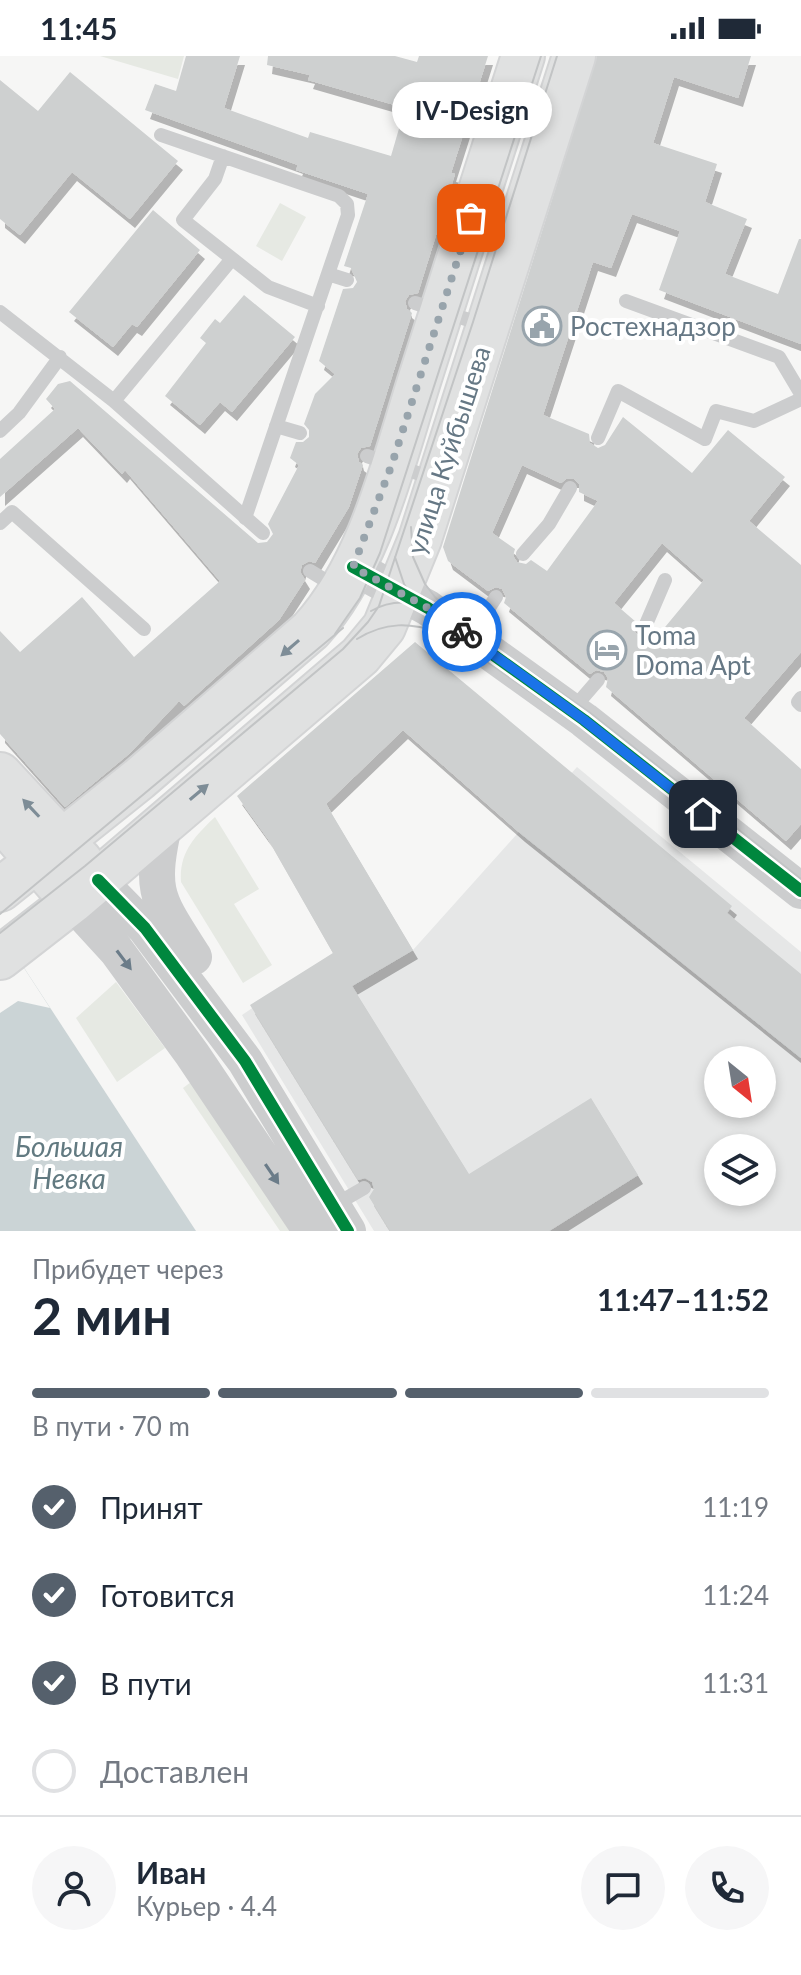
<!DOCTYPE html>
<html lang="ru">
<head>
<meta charset="utf-8">
<style>
  :root { --surface:#fff; --page:#f6f6f7; --text:#1f2937; --muted:#747a83; --line:#e0e1e3; --accent:#55606c }
  body { margin:0; font-family:Lato,sans-serif; background:var(--page); color:var(--text); height:100vh; display:flex; flex-direction:column; font-size:30px; white-space:nowrap }
  * { box-sizing:border-box; margin:0 }
  p { font-size:26px; color:var(--muted) }
  .icon { flex:none; width:44px; height:44px; fill:none; stroke:currentColor; stroke-width:2; stroke-linecap:round; stroke-linejoin:round }
  .map { position:relative; height:1175px; overflow:hidden }
  .details { display:flex; flex-direction:column; background:var(--surface); flex:1 }
  .details>* { flex:none }
  .needle { width:52px; rotate:150deg }
  .tools { position:absolute; left:704px; top:990px; display:grid; gap:16px }
  .tools a { display:grid; place-items:center; width:72px; height:72px; border-radius:50%; background:var(--surface); box-shadow:0 4px 12px #0003; font-size:40px }
  .pin { position:absolute; display:grid; place-items:center; width:68px; height:68px; color:#fff; margin:-34px; border-radius:16px; box-shadow:0 4px 12px #0006 }
  .courier { position:absolute; display:grid; place-items:center; width:80px; height:80px; margin:-40px; border:6px solid #1a73e8; border-radius:50%; background:#fff; color:#222; box-shadow:0 2px 10px #0007 }
  .bubble { position:absolute; height:56px; border-radius:28px; background:var(--surface); box-shadow:0 4px 12px #0003; font-size:26px; font-weight:700; line-height:56px; text-align:center }
  .headline em { font-style:normal; font-weight:700 }
  .headline div { display:flex; flex-direction:column-reverse }
  .headline { display:flex; align-items:center; justify-content:space-between; height:136px; padding:0 32px }
  h1 { font-size:52px; font-weight:700; line-height:60px }
  .bar { display:grid; grid-template-columns:repeat(4,1fr); gap:12px 8px; align-content:center; height:96px; padding:0 32px }
  .bar i { height:10px; border-radius:6px; background:var(--line) }
  .bar .selected { background:var(--accent) }
  .bar p { grid-column:span 4 }
  .line { display:flex; align-items:center; gap:20px; padding:0 32px; border-top:2px solid var(--line) }
  .line div { flex:1 }
  .round { display:grid; place-items:center; flex:none; width:84px; height:84px; border-radius:42px; background:var(--page) }
  ol { padding:0 32px; list-style:none }
  li { display:flex; align-items:center; gap:24px; height:88px }
  li p { margin-inline-start:auto }
  li .icon { padding:8px; border-radius:50%; background:var(--accent); color:#fff; stroke-width:4 }
  li:last-child { color:var(--muted) }
  li i { width:44px; height:44px; border:4px solid var(--line); border-radius:50% }
  .status { display:flex; justify-content:space-between; align-items:center; height:56px; padding:0 40px; background:var(--surface); direction:ltr }
  .status svg { height:22px; fill:currentColor }
  .map>svg:first-child { display:block }
  .built { fill:#e6e7e7; fill-rule:evenodd }
  .green { fill:#e6e9e3 }
  .water { fill:#cbd4d6 }
  .pier { fill:#f6f6f5 }
  .building { fill:#ced0d0; fill-rule:evenodd; filter:url(#shadow) }
  .lines { fill:none; stroke-linecap:round; stroke-linejoin:round }
  .secondary-casing { stroke:#d3d4d5; stroke-width:46 }
  .service { stroke:#cccdce; stroke-width:14 }
  .tertiary { stroke:#cccdce; stroke-width:36 }
  .secondary { stroke:#e0e1e1; stroke-width:42 }
  .tram { stroke:#c2c4c5; stroke-width:2 }
  .cycleway-casing { stroke:#fff; stroke-width:17 }
  .cycleway { stroke:#00873e; stroke-width:12 }
  .oneway { fill:#7e8d97 }
  .oneway2 { fill:#6b7c89 }
  .done { stroke:#98a4ac; stroke-width:8; stroke-dasharray:0 14.4 }
  .route { stroke:#1a73e8; stroke-width:10 }
  .labels { text-anchor:middle; dominant-baseline:central; stroke-width:8; stroke-linejoin:round; paint-order:stroke }
  .poi-label { font-size:26px; fill:#667885; stroke:#fff; text-anchor:start }
  .street-label { font-size:26px; fill:#667885; stroke:#fff }
  .water-label { font-size:28px; font-style:italic; fill:#627a81; stroke:#fff }
</style>
</head>
<body>
<div class="status"><b>11:45</b><svg viewBox="0 0 49 12"><path d="M0 12V9h3v3zM5 12V6h3v6zM10 12V3h3v9zM15 12V0h3v12zM26 1h20v11H26zM47 4h2v5h-2z"/></svg></div>
<div class="map">
<svg width="801" height="1175" viewBox="0 0 801 1175">
  <defs>
    <filter id="shadow"><feDropShadow dx="5" dy="9" stdDeviation="0" flood-color="#0004"/></filter>
  </defs>
  <rect width="100%" height="100%" fill="#f6f6f5"/>
  <!-- built -->
  <path class="built" d="M577,711L801,896V1175H374L242,959L333,897L352,929L413,894ZM718,1004H762V1048H718ZM718,1092H762V1136H718Z"/>
  <!-- green -->
  <path class="green" d="M100,0H184L178,23Z
    M280,147L306,161L282,205L256,190Z
    M215,761L259,833L234,848L272,909L243,927L181,826C179,796 195,780 215,761Z
    M116,926L165,992L117,1026L76,962Z
    M191,1026L290,1175H280L183,1032Z"/>
  <!-- water -->
  <path class="water" d="M0,875L196,1175H0Z"/>
  <!-- pier -->
  <path class="pier" d="M0,875L50,952L18,945L0,957Z"/>
  <!-- building -->
  <path class="building" d="M186,0H240L224,52L308,82L310,76L391,100L405,52L308,24L310,19L267,9L268,0H395L417,6L419,0H488L451,117L455,118L418,237L409,239L405,245L407,253L412,257L370,390L361,392L357,398L359,406L363,409L349,451L315,507L309,505L302,509L300,516L305,524L279,564L184,650L179,645L130,697L65,751L0,678V575L20,596L82,541L134,601L220,525L125,414L122,418L78,372L0,441V403L55,353L46,343L58,328L70,325L258,487L267,486L273,478L268,468L299,409L290,402L296,386H303L309,381V374L304,368L315,338L335,318L319,305L343,233L353,232L357,226L351,212L344,210L368,138L296,114L298,109L145,54L155,28L176,35Z
    M597,0H751L738,42L674,21L653,87L717,108L705,146L747,163L725,218L778,238L799,183H801V288L659,234L680,175L632,158L611,212L593,206L543,359L589,378L590,387L598,392L605,389L623,361L692,417L728,374L785,421L749,465L801,509V596L744,662L801,713V768L786,785L606,631L608,622L604,616L596,614L590,618L504,547L506,541L502,533L496,531L488,535L448,505L443,491ZM522,409L561,427L566,423H574L579,428V436L598,445L547,515L531,504L526,508L517,506L513,500L515,493L492,477ZM662,487L704,524L656,582L652,579L641,582L634,575L636,566L614,547Z
    M70,16L178,105L130,163L72,116L20,179L0,163V24L38,55Z
    M153,154L200,194L137,271L132,268L113,291L69,256Z
    M244,239L295,281L232,356L220,346L200,369L165,340L206,287L200,282L215,263L220,267Z
    M415,586L732,850L727,857L801,918V1002L520,777L403,674L326,748L413,894L352,930L469,1118L591,1042L638,1119L549,1175H390L369,1141L374,1133L372,1126L365,1122L358,1124L250,949L333,897L268,783L237,740Z"/>
  <g class="lines">
    <defs>
      <path id="secondary" d="M0,718L81,805
        M0,762L56,827
        M0,834L139,723L311,574C371,508 394,403 421,319C455,213 489,106 523,0
        M0,902L72,846L360,600L384,571L420,483L574,0"/>
    </defs>
    <!-- secondary casing -->
    <use href="#secondary" class="secondary-casing"/>
    <!-- service -->
    <path class="service" d="M161,79L339,140L347,148L348,159L245,462
      M223,100L215,123L183,164L268,231L318,250
      M231,204L114,345L263,477
      M328,218L347,224
      M626,245L779,301L801,338
      M415,247L485,269
      M0,256L114,345
      M276,370L300,377
      M0,375L19,357L60,301
      M598,382L618,335L705,383L716,355L754,365L801,343
      M367,400L435,423
      M0,467L12,456L144,573
      M523,498L549,468L570,432
      M310,515L338,532
      M644,573L665,524
      M470,581L496,541
      M801,642L798,646L801,649
      M572,654L598,624
      M333,1150L364,1132"/>
    <!-- tertiary -->
    <path class="tertiary" d="M353,511L428,552L584,664L801,835
      M165,765C149,837 156,841 194,901
      M98,824L145,872L245,1005L348,1175
      M72,846L116,894L192,998L311,1175"/>
    <!-- secondary -->
    <use href="#secondary" class="secondary"/>
    <!-- tram -->
    <path class="tram" d="M411,471L413,501L425,528L435,541L461,565L512,603L589,656L801,823
      M395,501L404,528L416,546L449,579L579,670L801,844
      M371,555C402,537 432,551 461,565
      M335,578L360,542L380,497L541,0
      M357,583C386,565 410,567 441,576
      M0,858L343,572
      M0,877L85,810L343,593L368,566L379,550L473,266L557,0"/>
    <defs>
      <path id="cycleway" d="M353,511L428,552L584,664L801,835
        M98,824L145,872L245,1005L348,1175"/>
    </defs>
    <!-- cycleway casing -->
    <use href="#cycleway" class="cycleway-casing"/>
    <!-- cycleway -->
    <use href="#cycleway" class="cycleway"/>
  </g>
  <!-- one-way arrows -->
  <defs><path id="oneway-solid" d="M-6-.8H1V-3.2L6.5 0L1 3.2V.8H-6Z" transform="scale(2)"/></defs>
  <g class="oneway">
    <use href="#oneway-solid" transform="translate(290 592) rotate(139)"/>
    <use href="#oneway-solid" transform="translate(199 736) rotate(-40)"/>
    <use href="#oneway-solid" transform="translate(31 752) rotate(-133)"/>
  </g>
  <g class="oneway2">
    <use href="#oneway-solid" transform="translate(124 904) rotate(53)"/>
    <use href="#oneway-solid" transform="translate(272 1118) rotate(56)"/>
  </g>
  <g class="lines">
    <!-- done -->
    <path class="done" d="M462,576L428,552L353,511L392,408L471,162"/>
    <!-- route -->
    <path class="route" d="M462,576L584,664L703,758"/>
  </g>
  <!-- icons -->
  <defs>
    <symbol id="civic-ring" viewBox="-11 -11 22 22"><circle r="9.5" fill="#fff" stroke="#98a4ac" stroke-width="1.5"/><path d="M-.6-6.5H3V-4.5H.6V-3L4-1V1h2V6H-6V1h2V-1L-.6-3ZM-1.2 2.5V6h2.4V2.5Z" fill="#98a4ac"/></symbol>
    <symbol id="hotel-ring" viewBox="-11 -11 22 22"><circle r="9.5" fill="#fff" stroke="#98a4ac" stroke-width="1.5"/><path d="M-6-4.5h1.5V1H6V5H4.5V3h-9V5H-6ZM-4 0a1.8 1.8 0 1 1 3.6 0ZM.5 0V-2.5h3Q6-2.5 6 0Z" fill="#98a4ac"/></symbol>
  </defs>
  <g fill-rule="evenodd">
    <use href="#civic-ring" x="520" y="248" width="44" height="44"/>
    <use href="#hotel-ring" x="585" y="572" width="44" height="44"/>
  </g>
  <g class="labels">
    <!-- poi labels -->
    <g class="poi-label">
      <text x="570" y="270">Ростехнадзор</text>
      <text x="635" y="579">Toma<tspan x="635" dy="30">Doma Apt</tspan></text>
    </g>
    <!-- street labels -->
    <g class="street-label">
      <text transform="translate(448 394) rotate(-72)">улица Куйбышева</text>
    </g>
    <!-- water labels -->
    <g class="water-label">
      <text x="69" y="1090">Большая<tspan x="69" dy="32">Невка</tspan></text>
    </g>
  </g>
</svg>
<div class="tools">
<a><svg class="needle" viewBox="-14 -14 28 28"><path d="M0-13l5 13h-10z" fill="#e53935"/><path d="M0 13l5-13h-10z" fill="#747a83"/></svg></a>
<a><svg class="icon" aria-label="layers" viewBox="0 0 24 24"><path d="M12 4l9 5-9 5-9-5zM3 14l9 5 9-5"/></svg></a>
</div>
<div class="pin" style="left:471px;top:162px;background:#ea580c"><svg class="icon" aria-label="bag" viewBox="0 0 24 24"><path d="M5 8h14l-1 12H6zM9 8a3 3 0 0 1 6 0"/></svg></div>
<div class="pin" style="left:703px;top:758px;background:#1f2937"><svg class="icon" aria-label="home" viewBox="0 0 24 24"><path d="M3 11l9-7 9 7M6 9v11h12V9"/></svg></div>
<div class="courier" style="left:462px;top:576px"><svg class="icon" aria-label="bike" viewBox="0 0 24 24"><circle cx="6" cy="16" r="4"/><circle cx="18" cy="16" r="4"/><path d="M6 16l4-8h5l3 8M10 8l3 8H6M13 5h3"/></svg></div>
<div class="bubble" style="left:392px;top:26px;width:160px">IV-Design</div>
</div>
<section class="details">
<div class="headline"><div><h1>2 мин</h1><p>Прибудет через</p></div><em>11:47–11:52</em></div>
<div class="bar"><i class="selected"></i><i class="selected"></i><i class="selected"></i><i></i><p>В пути · 70 m</p></div>
<ol>
<li><svg class="icon" aria-label="check" viewBox="0 0 24 24"><path d="M5 12l5 5 9-10"/></svg>Принят<p>11:19</p></li>
<li><svg class="icon" aria-label="check" viewBox="0 0 24 24"><path d="M5 12l5 5 9-10"/></svg>Готовится<p>11:24</p></li>
<li><svg class="icon" aria-label="check" viewBox="0 0 24 24"><path d="M5 12l5 5 9-10"/></svg>В пути<p>11:31</p></li>
<li><i></i>Доставлен</li>
</ol>
<div class="line" style="height:144px"><a class="round"><svg class="icon" aria-label="person" viewBox="0 0 24 24"><circle cx="12" cy="8" r="4"/><path d="M4 21q1-7 8-7t8 7"/></svg></a><div><b>Иван</b><p>Курьер · 4.4</p></div><a class="round"><svg class="icon" aria-label="chat" viewBox="0 0 24 24"><path d="M4 5h16v11H9l-5 4z"/></svg></a><a class="round"><svg class="icon" aria-label="phone" viewBox="0 0 24 24"><path d="M5 4h4l2 5-3 2q2 4 5 5l2-3 5 2v4C11 20 4 13 5 4z"/></svg></a></div>
</section>
</body>
</html>
